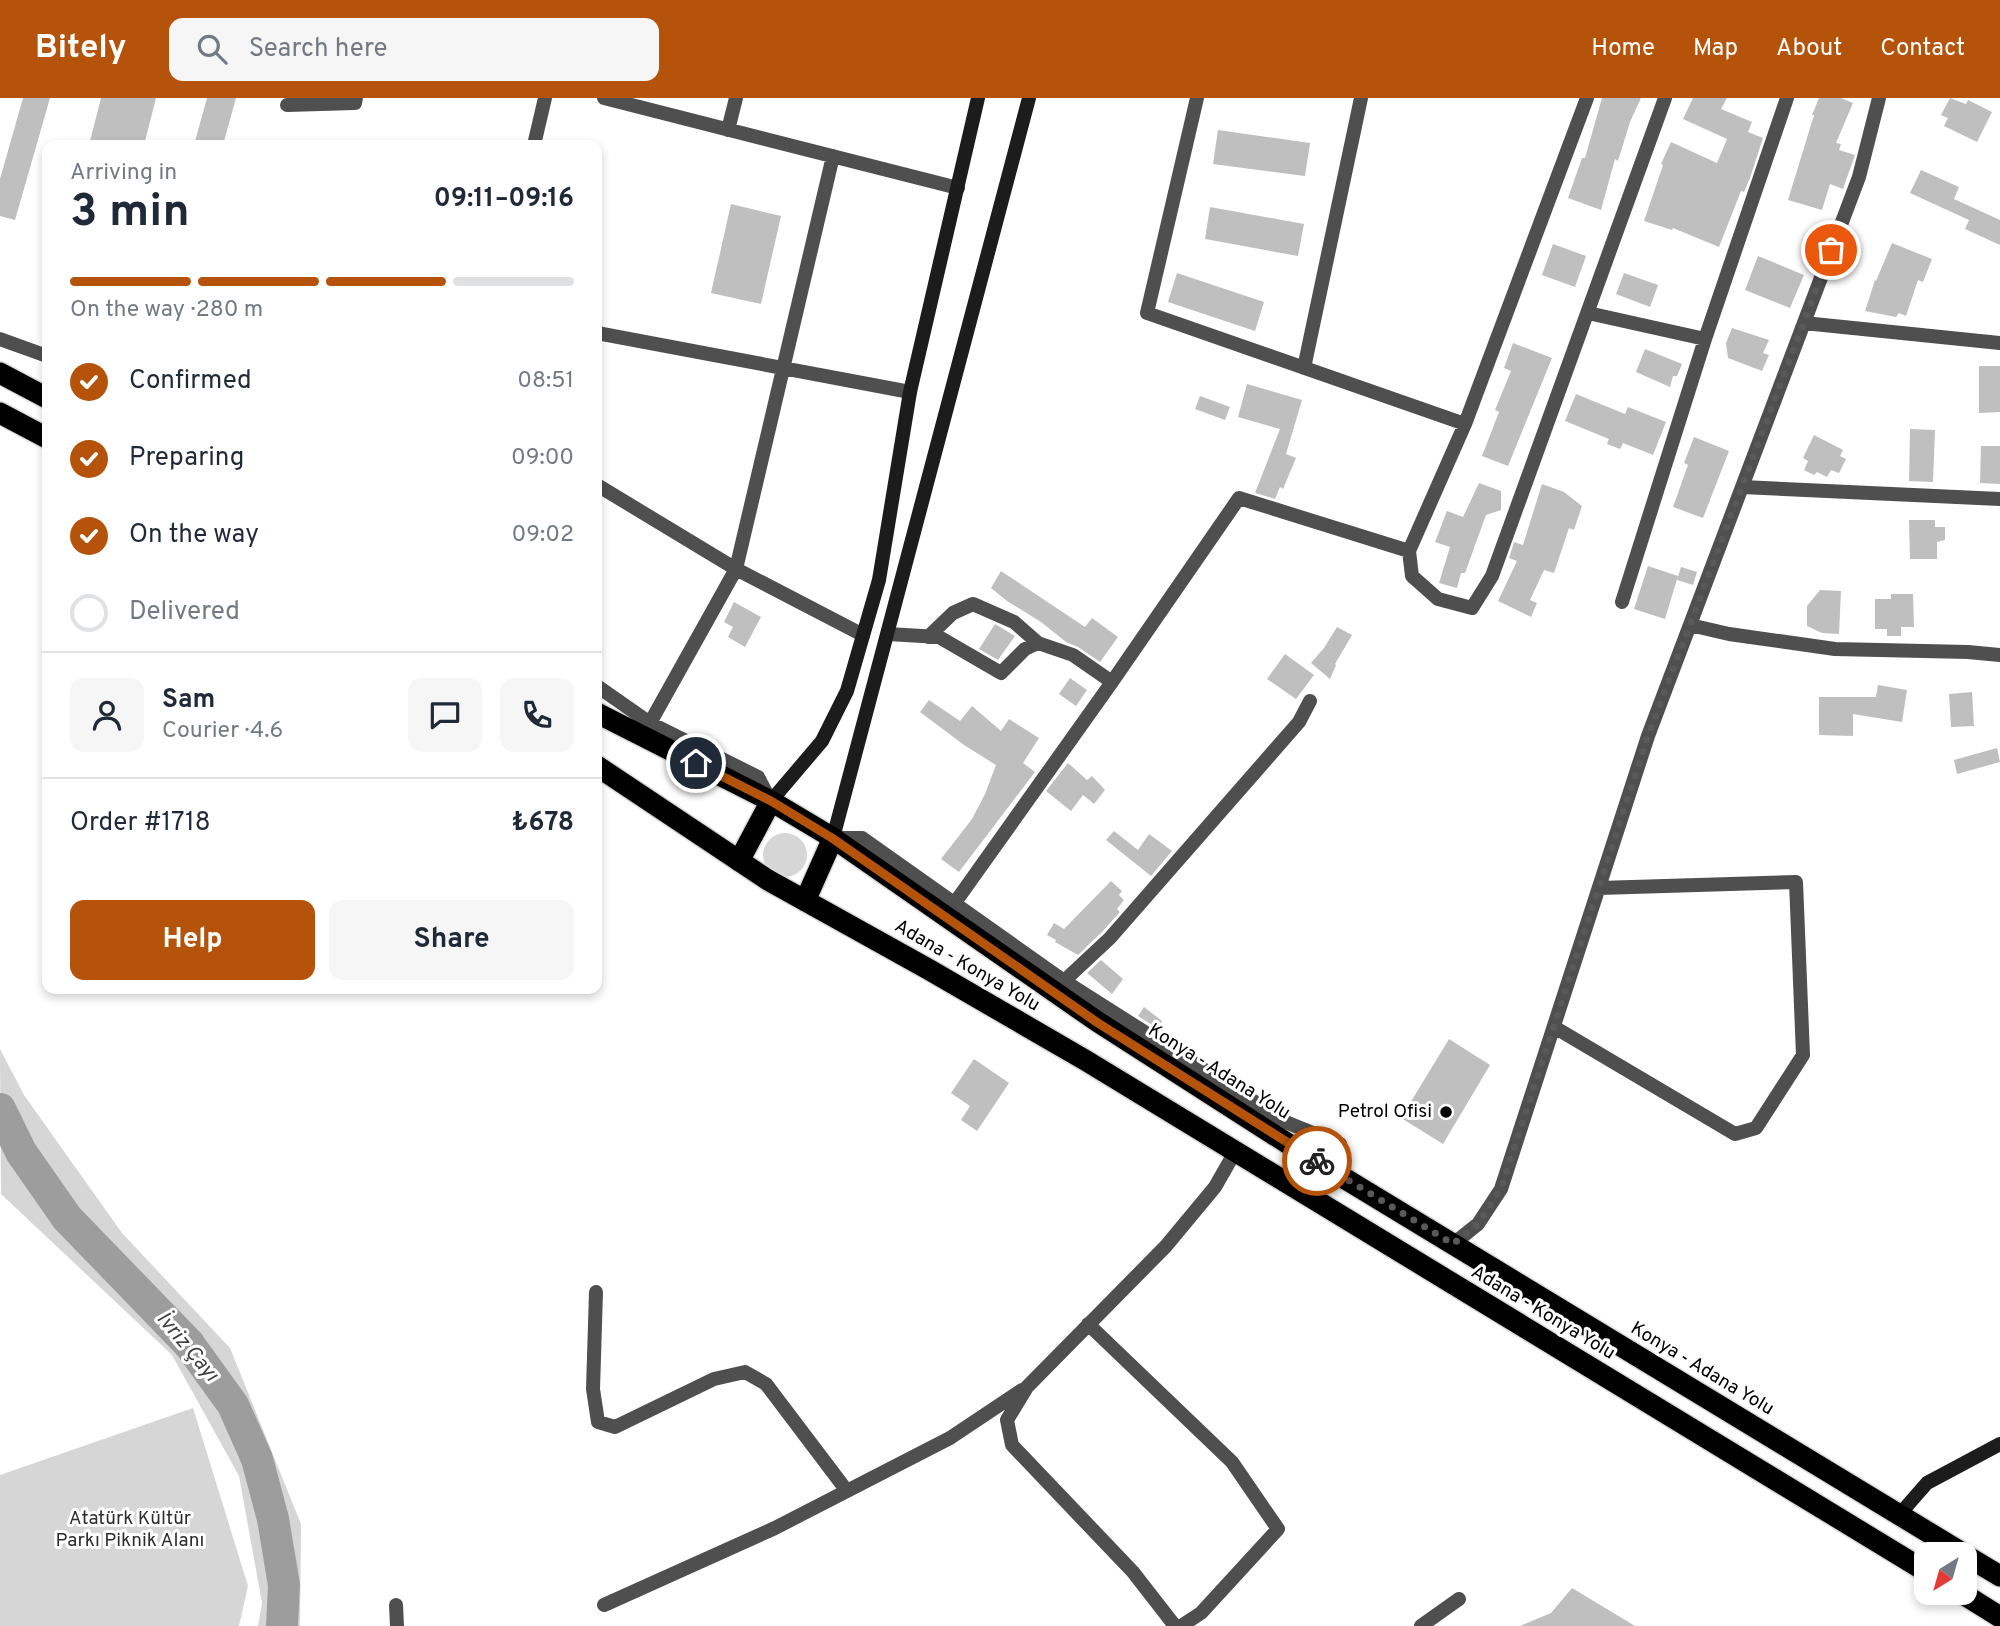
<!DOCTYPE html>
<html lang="en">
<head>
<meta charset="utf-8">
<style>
  :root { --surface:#fff; --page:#f6f6f7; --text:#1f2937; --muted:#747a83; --line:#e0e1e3; --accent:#b45309 }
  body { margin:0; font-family:Overpass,sans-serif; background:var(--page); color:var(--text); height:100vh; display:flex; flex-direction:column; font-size:26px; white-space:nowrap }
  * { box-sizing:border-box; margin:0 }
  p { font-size:23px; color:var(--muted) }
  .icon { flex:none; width:38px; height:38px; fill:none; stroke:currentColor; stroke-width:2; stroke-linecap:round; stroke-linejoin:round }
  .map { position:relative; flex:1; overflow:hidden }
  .details { position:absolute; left:42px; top:42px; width:560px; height:854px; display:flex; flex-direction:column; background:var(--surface); border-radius:14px; box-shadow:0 4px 10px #0003 }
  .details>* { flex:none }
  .needle { width:46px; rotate:217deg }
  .controls { position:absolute; left:1914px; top:1444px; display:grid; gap:14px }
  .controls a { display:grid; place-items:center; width:63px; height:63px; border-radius:14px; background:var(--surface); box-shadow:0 4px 10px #0003; font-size:35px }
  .pin { position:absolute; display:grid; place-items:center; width:60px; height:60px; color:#fff; margin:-30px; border:4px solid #fff; border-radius:50%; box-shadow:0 2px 7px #0007 }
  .courier { position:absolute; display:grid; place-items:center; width:70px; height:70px; margin:-35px; border:5px solid #b45309; border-radius:50%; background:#fff; color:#222; box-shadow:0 2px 9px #0007 }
  .headline em { font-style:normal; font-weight:700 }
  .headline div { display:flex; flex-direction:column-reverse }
  .headline { display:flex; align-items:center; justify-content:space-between; height:119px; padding:0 28px }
  h1 { font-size:46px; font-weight:700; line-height:52px }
  .bar { display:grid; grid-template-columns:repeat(4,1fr); gap:10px 7px; align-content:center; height:84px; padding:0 28px }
  .bar i { height:9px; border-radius:5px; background:var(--line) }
  .bar .selected { background:var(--accent) }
  .bar p { grid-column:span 4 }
  .line { display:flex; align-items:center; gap:18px; padding:0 28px; border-top:2px solid var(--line) }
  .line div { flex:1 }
  .round { display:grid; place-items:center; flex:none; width:74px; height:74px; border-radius:14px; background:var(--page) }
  ol { padding:0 28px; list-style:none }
  li { display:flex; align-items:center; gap:21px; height:77px }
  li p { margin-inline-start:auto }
  li .icon { padding:7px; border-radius:50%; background:var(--accent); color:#fff; stroke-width:4 }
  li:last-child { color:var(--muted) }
  li i { width:38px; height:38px; border:4px solid var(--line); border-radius:50% }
  .button { display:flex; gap:14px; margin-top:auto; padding:14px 28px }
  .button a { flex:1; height:80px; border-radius:14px; background:var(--accent); color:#fff; font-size:28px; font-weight:700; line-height:80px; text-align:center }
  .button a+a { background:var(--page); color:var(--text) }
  header { display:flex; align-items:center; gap:42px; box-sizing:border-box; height:98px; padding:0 35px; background:var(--accent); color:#fff }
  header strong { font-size:33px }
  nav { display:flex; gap:38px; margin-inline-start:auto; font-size:24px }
  .search { width:490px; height:63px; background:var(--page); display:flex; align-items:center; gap:18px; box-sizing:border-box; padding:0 24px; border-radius:14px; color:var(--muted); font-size:26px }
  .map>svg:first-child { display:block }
  .green { fill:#d6d6d6 }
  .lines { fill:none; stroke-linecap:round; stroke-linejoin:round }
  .river { stroke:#9d9d9d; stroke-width:32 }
  .building { fill:#bfbfbf }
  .highway-casing { stroke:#dbdbdb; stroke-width:24 }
  .street { stroke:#4f4f4f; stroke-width:14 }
  .secondary { stroke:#1c1c1c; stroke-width:14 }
  .highway { stroke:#000; stroke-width:21 }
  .done { stroke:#595959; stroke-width:7; stroke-dasharray:0 12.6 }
  .route { stroke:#b45309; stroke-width:9 }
  .poi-dot { fill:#000; stroke:#fff; stroke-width:2.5 }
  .labels { text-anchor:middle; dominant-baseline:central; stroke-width:6; stroke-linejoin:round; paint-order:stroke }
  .street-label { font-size:19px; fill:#000; stroke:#fff }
  .poi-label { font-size:19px; fill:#000; stroke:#fff; text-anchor:end }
  .park-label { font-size:19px; fill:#2d2d2d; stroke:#fff }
  .water-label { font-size:21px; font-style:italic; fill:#3e3e3e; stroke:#fff }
</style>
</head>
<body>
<header>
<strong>Bitely</strong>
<div class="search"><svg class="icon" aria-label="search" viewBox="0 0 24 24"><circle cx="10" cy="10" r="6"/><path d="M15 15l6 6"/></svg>Search here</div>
<nav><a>Home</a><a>Map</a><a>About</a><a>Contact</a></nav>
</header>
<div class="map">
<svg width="2000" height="1528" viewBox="0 0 2000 1528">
  <rect width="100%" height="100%" fill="#fff"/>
  <!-- green -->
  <path class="green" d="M763 757a22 22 0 1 1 44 0a22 22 0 1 1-44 0Z
    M0,951L24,997L122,1135L230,1250L301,1426L300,1528H258L262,1505L239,1378L172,1257L1,1096Z
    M193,1310L248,1488L239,1528H0V1377Z"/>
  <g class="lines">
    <!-- river -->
    <path class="river" d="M0,1011L21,1054L67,1120L189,1246L233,1307L257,1361L273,1421L284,1487L282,1528"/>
  </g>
  <!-- building -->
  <path class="building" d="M23,0H50L15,122L0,118V81Z
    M101,0H156L144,47H89Z
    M207,0H236L223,47H194Z
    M1602,0H1641L1630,24L1618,63L1615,61L1601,112L1568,100L1582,60H1585Z
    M1693,0H1727L1721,11L1752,24L1748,34L1763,40L1750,80L1744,94L1741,93L1719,149L1673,130L1672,132L1644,123L1663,67L1661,66L1671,44L1717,65L1727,41L1683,21Z
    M1819,0H1841L1853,5L1836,45L1841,46L1839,52L1855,57L1843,91L1830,86L1822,112L1788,102L1814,17H1812Z
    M1950,0L1966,6L1968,2L1992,14L1977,44L1944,28L1948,20L1941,17Z
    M1218,32L1310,45L1305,78L1213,66Z
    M1921,72L1959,89L1954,101L2000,122V147L1965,131L1969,122L1910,95Z
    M731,106L781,118L761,206L711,195Z
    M1210,109L1304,126L1298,158L1205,141Z
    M1892,145L1932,161L1923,184L1918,182L1906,218L1899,215L1896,219L1865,213L1875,182L1876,183Z
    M1553,146L1586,158L1575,189L1542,177Z
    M1758,158L1804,177L1790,210L1745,192Z
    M1177,175L1264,204L1255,233L1168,204Z
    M1624,175L1658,187L1650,209L1616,196Z
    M1732,230L1769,242L1763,255L1769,257L1762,273L1728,260L1726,245Z
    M1513,245L1552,260L1508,368L1482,358L1499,314L1495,312L1511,273L1504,270Z
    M1645,251L1682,266L1677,278H1673L1670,289L1636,274Z
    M1979,268H2000V314L1979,315Z
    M1247,286L1302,302L1286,356L1296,360L1283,391L1280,389L1275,401L1255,395L1280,331L1238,319Z
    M1576,296L1625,316L1628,309L1666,324L1653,357L1623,345L1620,351L1607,346L1609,341L1565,323Z
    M1200,298L1230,309L1225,322L1195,311Z
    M1910,331L1935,332L1933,384L1909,383Z
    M1814,337L1843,352L1840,358L1846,361L1839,375L1831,372L1827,379L1817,374L1814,377L1804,372L1808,363L1803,360Z
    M1694,339L1729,353L1703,420L1673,409L1688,367L1684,365Z
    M1981,348H2000V386L1980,385Z
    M1479,385L1501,393V412L1486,417L1465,475H1461L1457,490L1439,485L1450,449L1435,444L1447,413L1463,419Z
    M1542,386L1564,394L1582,408L1574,432L1569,430L1554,475L1544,472L1530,502L1537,505L1531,519L1498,503L1517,463L1509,460L1514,444L1523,447Z
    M1909,422H1935V429H1945V442L1937,444V461H1910Z
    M1648,468L1678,478L1665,521L1634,511Z
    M1681,469L1697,474L1693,487L1677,482Z
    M1001,473L1085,529L1092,520L1118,539L1100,564L1078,549L1066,544L1041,524L1007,503L991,490Z
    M1820,492L1841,493L1839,536L1822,535L1807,528V508Z
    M1891,496H1913L1914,529H1901V538H1887V531H1875V501H1891Z
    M734,504L761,519L745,549L728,539L733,529L724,524Z
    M995,526L1015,538L998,562L979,551Z
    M1337,529L1352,537L1335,566L1336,567L1330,581L1311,565L1324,550Z
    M1285,556L1314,577L1296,601L1267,581Z
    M1070,580L1087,592L1076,608L1059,596Z
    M1878,587L1907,592L1902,624L1853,616V638L1819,637V599H1876Z
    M1972,594L1974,628L1951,629L1949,596Z
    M929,602L960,623L972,608L1001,633L1009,621L1039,640L1023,665L1035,674L959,774L941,761L972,721L985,696L996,667L964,647L920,614Z
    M1997,650L2000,664L1957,676L1954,662Z
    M1068,665L1087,682L1092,678L1105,692L1094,706L1083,697L1071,713L1046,693Z
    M1114,733L1138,752L1149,736L1172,753L1151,778L1106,742Z
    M1111,783L1122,793L1119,797L1124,802L1117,811L1120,814L1103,833L1078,857L1055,844L1056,842L1047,837L1054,825L1064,831Z
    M1101,862L1123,881L1112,896L1087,875Z
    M1144,909L1162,923L1157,930L1138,918Z
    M1449,941L1490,967L1443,1046L1401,1020Z
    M974,961L1009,985L977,1033L961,1022L970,1008L951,995Z
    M1572,1490L1635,1528H1520L1551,1515Z"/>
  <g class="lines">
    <defs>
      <path id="highway" d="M0,275L47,300
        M0,315L47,340
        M597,615L771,703L833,740L1098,924L1301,1054L1964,1456
        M597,668L768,782L928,871L1085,962L1927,1474
        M739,763L771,703
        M805,803L833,740
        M1965,1457L2000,1478
        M1960,1494L2000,1519"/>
    </defs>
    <!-- highway casing -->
    <use href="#highway" class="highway-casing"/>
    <!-- street -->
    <path class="street" d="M604,0L958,90
      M1197,0L1147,215L1465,326
      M287,7L355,5L356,0
      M728,32L736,0
      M534,47L545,0
      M1588,215L1705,241
      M1804,225L2000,245
      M597,235L910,294
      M0,241L47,258
      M1304,270L1361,0
      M597,387L736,471L863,537
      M1742,389L2000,401
      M1409,453L1465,326L1587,0
      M1622,504L1705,241L1787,0
      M1690,527L1729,536L1835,551L1968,554L2000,557
      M888,536L939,539L1001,575L1025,551L1038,545L1073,557L1112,584
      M928,539L953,515L973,506L1014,524L1038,545
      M597,588L650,625L758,679L770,702
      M650,625L736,471L833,58
      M834,740H862L1064,883L1288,1025L1340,1046
      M954,806L1112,584L1239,400L1409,453L1412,478L1438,501L1472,510L1492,478L1665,0
      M1064,883L1110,840L1299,624L1310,603
      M1554,929L1735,1036L1756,1030L1803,957L1796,784L1599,790
      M1453,1146L1478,1126L1501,1091L1648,638L1859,79L1879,0
      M596,1194L593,1291L598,1324L615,1329L714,1281L745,1274L766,1286L847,1393
      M1088,1226L1232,1364L1278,1431L1201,1515L1181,1528
      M396,1507L397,1528
      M604,1507L775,1430L950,1340L1022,1292
      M1175,1528L1133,1474L1012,1347L1007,1322L1027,1289L1166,1148L1215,1089L1235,1054
      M1421,1528L1459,1501"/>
    <!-- secondary -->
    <path class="secondary" d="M771,703L822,643L847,593L879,482L910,294L978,0
      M833,740L1029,0
      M1899,1417L1927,1385L2000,1346"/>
    <!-- highway -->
    <use href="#highway" class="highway"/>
  </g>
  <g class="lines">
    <!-- done -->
    <path class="done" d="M1317,1063L1453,1146L1478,1126L1501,1091L1648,638L1831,152"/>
    <!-- route -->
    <path class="route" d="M696,665L771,703L832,740L1098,925L1317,1063"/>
  </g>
  <!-- markers -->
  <circle class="poi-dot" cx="1446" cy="1014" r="7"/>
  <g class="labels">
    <!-- street labels -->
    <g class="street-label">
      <text transform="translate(967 868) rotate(30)">Adana - Konya Yolu</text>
      <text transform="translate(1219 974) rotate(32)">Konya - Adana Yolu</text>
      <text transform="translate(1543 1215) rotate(31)">Adana - Konya Yolu</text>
      <text transform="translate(1702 1271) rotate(31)">Konya - Adana Yolu</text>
    </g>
    <!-- poi labels -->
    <g class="poi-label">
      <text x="1432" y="1014">Petrol Ofisi</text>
    </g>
    <!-- park labels -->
    <g class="park-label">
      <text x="130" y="1421">Atatürk Kültür<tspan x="130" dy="22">Parkı Piknik Alanı</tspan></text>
    </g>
    <!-- water labels -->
    <g class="water-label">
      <text transform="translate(187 1249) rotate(50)">İvriz Çayı</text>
    </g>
  </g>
</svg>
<div class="controls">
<a><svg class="needle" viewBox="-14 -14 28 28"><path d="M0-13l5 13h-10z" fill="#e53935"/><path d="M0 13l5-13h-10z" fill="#747a83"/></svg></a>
</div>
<div class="pin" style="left:1831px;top:152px;background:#ea580c"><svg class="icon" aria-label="bag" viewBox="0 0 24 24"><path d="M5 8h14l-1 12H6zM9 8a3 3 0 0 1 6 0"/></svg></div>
<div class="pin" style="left:696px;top:665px;background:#1f2937"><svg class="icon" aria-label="home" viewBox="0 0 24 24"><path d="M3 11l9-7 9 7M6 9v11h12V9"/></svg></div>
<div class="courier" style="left:1317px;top:1063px"><svg class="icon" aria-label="bike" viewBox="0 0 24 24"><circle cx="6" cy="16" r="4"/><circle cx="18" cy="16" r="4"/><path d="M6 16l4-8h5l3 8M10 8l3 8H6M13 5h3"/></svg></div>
<section class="details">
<div class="headline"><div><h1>3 min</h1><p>Arriving in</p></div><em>09:11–09:16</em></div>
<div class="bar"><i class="selected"></i><i class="selected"></i><i class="selected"></i><i></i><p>On the way · 280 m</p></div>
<ol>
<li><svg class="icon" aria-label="check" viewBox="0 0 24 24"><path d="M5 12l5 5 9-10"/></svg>Confirmed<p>08:51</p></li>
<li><svg class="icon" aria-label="check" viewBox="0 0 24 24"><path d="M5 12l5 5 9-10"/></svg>Preparing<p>09:00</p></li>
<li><svg class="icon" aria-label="check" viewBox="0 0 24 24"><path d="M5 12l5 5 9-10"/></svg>On the way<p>09:02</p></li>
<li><i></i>Delivered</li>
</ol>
<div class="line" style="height:126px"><a class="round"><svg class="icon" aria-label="person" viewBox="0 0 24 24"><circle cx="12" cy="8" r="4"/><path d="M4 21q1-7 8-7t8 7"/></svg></a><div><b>Sam</b><p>Courier · 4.6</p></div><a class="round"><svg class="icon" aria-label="chat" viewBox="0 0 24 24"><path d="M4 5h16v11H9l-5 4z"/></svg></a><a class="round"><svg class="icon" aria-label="phone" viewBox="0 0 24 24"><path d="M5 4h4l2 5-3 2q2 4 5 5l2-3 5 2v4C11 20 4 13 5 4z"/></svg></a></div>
<div class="line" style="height:91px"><div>Order #1718</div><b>₺678</b></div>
<div class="button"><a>Help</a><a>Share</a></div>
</section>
</div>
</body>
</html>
